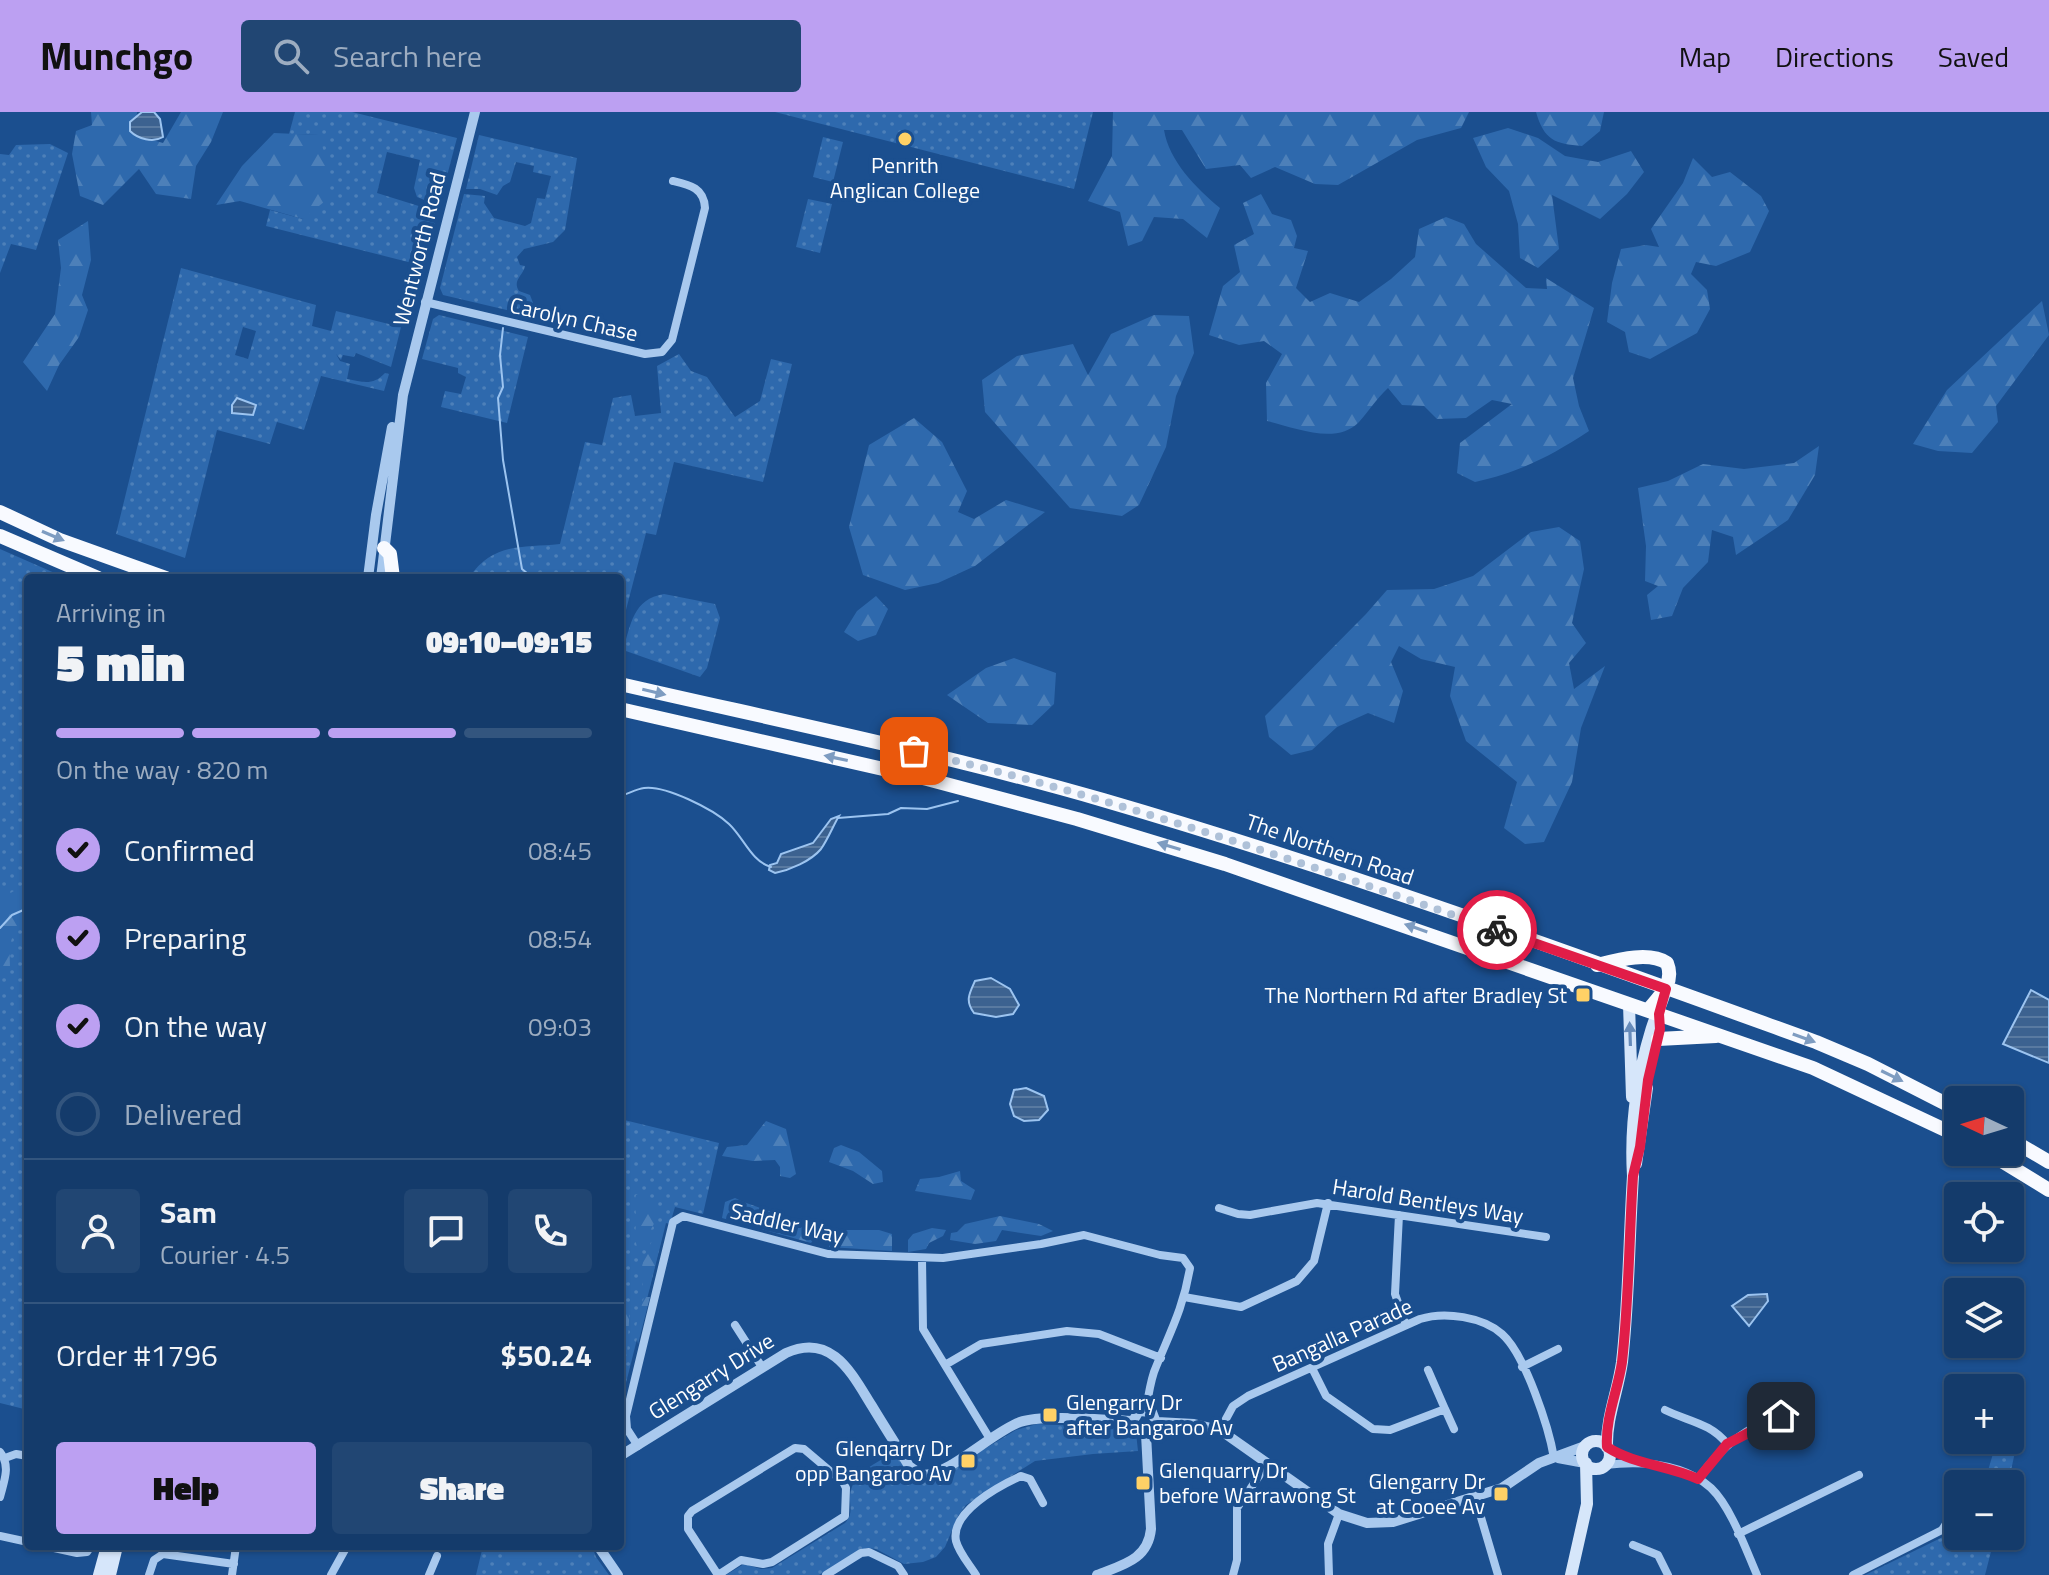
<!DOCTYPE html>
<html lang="en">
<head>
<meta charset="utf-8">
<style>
  :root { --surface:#143b6b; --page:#214673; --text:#f1f3f6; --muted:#9dadc1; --line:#33557e; --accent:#bca0f2 }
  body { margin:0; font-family:"Titillium Web",sans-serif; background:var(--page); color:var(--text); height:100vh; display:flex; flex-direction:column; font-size:30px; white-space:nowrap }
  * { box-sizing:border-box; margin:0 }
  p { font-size:26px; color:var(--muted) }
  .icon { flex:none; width:44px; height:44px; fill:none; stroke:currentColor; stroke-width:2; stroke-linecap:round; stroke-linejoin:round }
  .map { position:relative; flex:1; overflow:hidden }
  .details { position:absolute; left:24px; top:462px; width:600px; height:976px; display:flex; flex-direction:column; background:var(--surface); border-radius:8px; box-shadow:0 2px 6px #0004,0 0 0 2px var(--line) }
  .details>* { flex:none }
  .needle { width:52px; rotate:274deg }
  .controls { position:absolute; left:1944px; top:974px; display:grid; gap:16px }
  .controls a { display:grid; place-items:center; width:80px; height:80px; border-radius:8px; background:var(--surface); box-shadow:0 2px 6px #0004,0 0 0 2px var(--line); font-size:40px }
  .pin { position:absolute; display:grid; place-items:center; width:68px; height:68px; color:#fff; margin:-34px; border-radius:16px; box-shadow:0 4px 12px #0006 }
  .courier { position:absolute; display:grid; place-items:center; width:80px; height:80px; margin:-40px; border:6px solid #e11d48; border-radius:50%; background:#fff; color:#222; box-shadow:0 2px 10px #0007 }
  .overview em { font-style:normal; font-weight:800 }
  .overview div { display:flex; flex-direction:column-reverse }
  .overview { display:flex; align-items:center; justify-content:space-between; height:136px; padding:0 32px }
  h1 { font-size:52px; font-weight:800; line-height:60px }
  .bar { display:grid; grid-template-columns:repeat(4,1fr); gap:12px 8px; align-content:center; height:96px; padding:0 32px }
  .bar i { height:10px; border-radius:6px; background:var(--line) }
  .bar .on { background:var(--accent) }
  .bar p { grid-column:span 4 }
  .line { display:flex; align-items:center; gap:20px; padding:0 32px; border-top:2px solid var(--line) }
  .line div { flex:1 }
  .round { display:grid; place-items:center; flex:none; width:84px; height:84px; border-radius:8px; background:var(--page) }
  ol { padding:0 32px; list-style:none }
  li { display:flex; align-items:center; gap:24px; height:88px }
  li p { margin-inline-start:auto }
  li .icon { padding:8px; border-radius:50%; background:var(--accent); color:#111; stroke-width:4 }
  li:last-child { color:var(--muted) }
  li i { width:44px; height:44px; border:4px solid var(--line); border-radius:50% }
  .button { display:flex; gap:16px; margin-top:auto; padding:16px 32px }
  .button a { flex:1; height:92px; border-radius:8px; background:var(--accent); color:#111; font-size:32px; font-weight:800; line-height:92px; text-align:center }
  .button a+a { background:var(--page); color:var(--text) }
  header { display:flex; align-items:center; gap:48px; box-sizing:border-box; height:112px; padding:0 40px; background:var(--accent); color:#111 }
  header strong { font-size:38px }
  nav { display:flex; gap:44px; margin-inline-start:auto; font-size:28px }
  .search { width:560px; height:72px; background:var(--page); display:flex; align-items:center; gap:20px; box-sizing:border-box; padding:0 28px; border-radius:8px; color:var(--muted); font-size:30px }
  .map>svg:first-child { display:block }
  .green { fill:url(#green-dots); fill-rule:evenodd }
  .forest { fill:url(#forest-firs) }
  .pitch { fill:#2e69ad }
  .water { fill:url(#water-rules); stroke:#9cc4f0; stroke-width:2 }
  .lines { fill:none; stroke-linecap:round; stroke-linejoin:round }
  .stream { stroke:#9cc4f0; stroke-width:2 }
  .minor { stroke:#a9c9ee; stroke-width:8 }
  .tertiary { stroke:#a9c9ee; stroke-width:10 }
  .secondary { stroke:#d6e6fa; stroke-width:12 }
  .trunk { stroke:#f8faff; stroke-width:14 }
  .oneway { fill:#7e9cc1 }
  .oneway2 { fill:#668bba }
  .done { stroke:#afc1d8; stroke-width:8; stroke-dasharray:0 14.4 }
  .route { stroke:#e11d48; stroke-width:10 }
  .poi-dot { fill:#ffd166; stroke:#1b4f8f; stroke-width:3 }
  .labels { text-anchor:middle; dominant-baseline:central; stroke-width:8; stroke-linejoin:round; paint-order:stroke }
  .poi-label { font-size:22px; fill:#fff; stroke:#1b4f8f; text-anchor:end }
  .street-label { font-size:22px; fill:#fff; stroke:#1b4f8f }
</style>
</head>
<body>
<header>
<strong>Munchgo</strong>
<div class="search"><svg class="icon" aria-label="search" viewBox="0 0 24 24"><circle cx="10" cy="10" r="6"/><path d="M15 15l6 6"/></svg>Search here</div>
<nav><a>Map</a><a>Directions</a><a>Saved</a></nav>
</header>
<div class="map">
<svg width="2049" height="1463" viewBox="0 0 2049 1463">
  <defs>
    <pattern id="green-dots" width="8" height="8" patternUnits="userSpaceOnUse" patternTransform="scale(2)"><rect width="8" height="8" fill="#2e69ad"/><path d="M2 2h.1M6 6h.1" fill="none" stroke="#4d80b9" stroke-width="1.8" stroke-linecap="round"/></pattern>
    <pattern id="forest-firs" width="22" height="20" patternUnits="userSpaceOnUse" patternTransform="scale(2)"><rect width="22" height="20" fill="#2e69ad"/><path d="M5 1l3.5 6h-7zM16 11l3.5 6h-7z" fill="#4d80b9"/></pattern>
    <pattern id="water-rules" width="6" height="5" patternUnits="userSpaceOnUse" patternTransform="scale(2)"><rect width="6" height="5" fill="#3c6290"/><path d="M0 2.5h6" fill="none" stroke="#597aa1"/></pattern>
  </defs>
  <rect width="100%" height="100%" fill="#1b4f8f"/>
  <!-- green -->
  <path class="green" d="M295,0H352L457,26L439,94L417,85L414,76L420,48L387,40L377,81L438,100L424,154L266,114L270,98L303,107L319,23L289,22Z
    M775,0H1093L1074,77Z
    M479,23L577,46L565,118L553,130L524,137L517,145L520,153L525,154C523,164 512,168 519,179L530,183L535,196L533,204L443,183L440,176L464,82L485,84L484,91L494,106L525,114L531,111L537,86L545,87L551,64L533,60L534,54L516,50L510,70L503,74L497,83L480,77H466Z
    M823,25L843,30L833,70L813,65Z
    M50,32L68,41L36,138L11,132L0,161V42L9,43L16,33Z
    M808,87L832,92L820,141L796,135Z
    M181,156L316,193L312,214L331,219L336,199L401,215L391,255L356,241L354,245L343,243L341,248L336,242L340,249L350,252L347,267C363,270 373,274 385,261L389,262L384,279L321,264L304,318L277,310L270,332L217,318L185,446L116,422ZM243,215L256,219L248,247L235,243Z
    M439,203L528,225L507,311L441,295L445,279L461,282L466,265L458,261V256L422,247L433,207Z
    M679,242L691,259L707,265L735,305L760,289L771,247L792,252L763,370L674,350L656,423L646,421L620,521V466H469C493,430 522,436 560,432L585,330L602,333L613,286L631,283L635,304L661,301L657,254Z
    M0,437L66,466H28V1298L0,1291Z
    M664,482L715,492L720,506L707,556L700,565L623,538C631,512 633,487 664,482Z
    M620,1007L719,1031L703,1102L675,1095L670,1112L666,1111L620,1295Z
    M1037,1312L1123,1316L1136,1321L1138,1339L1093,1342L1035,1349L966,1393L958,1404L945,1435L936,1445L923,1450L904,1452L876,1437L866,1436L819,1463H726L744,1452L761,1457L772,1456L845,1411C853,1402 850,1396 850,1386C850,1361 877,1351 895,1340C905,1356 910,1369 931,1369L1016,1318Z
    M1995,1335L2015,1340L2008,1372H1984Z
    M1958,1412V1424H1995L1985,1463H1865L1949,1422Z
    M483,1434H592L596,1445L609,1463H476Z"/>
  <!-- forest -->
  <path class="forest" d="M91,0H137L135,23L163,31L181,0H223L211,30L196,54L191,87L156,82L139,57L103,93L80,84L72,42L76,19L92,13Z
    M1113,0H1469L1461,16L1417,28L1338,73L1315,72L1275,55L1251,66L1240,53L1206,57L1182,18H1164C1169,49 1196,76 1220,96L1207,126L1183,107L1154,105L1142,129L1128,134L1120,100L1088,89L1112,44Z
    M1536,0H1604L1600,19L1582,34C1555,32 1544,28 1536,0Z
    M1508,16L1538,26L1565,44L1598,50L1631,39L1644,60L1627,82L1600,107L1552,83L1559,137L1538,156L1520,146L1518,112L1509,79L1486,55L1473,26Z
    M274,21L319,23L328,54L330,85L303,107L240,89L216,93L242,54Z
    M1693,46L1712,65L1730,60L1761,84L1769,99L1750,140L1716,154L1696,150L1691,162L1707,178L1710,197L1697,221L1650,247L1629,240L1625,220L1607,210L1612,171L1621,137L1646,133L1659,135L1651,117L1683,71Z
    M1261,82L1272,102L1291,108L1297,124L1294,136L1308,139L1296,176L1310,190L1330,181L1359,190L1391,167L1415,145L1419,117L1446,105L1464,112L1476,132L1526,176L1547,177L1546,166L1594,196L1573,266L1579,294L1589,319C1549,345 1522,359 1475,370L1457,361L1460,331L1512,292L1492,288L1466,306L1437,307L1424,294L1402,293L1388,276C1376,287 1369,299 1359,310C1336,334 1294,315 1267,309L1266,271L1282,242L1264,229L1239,233L1209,223L1223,174L1240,160L1234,133L1254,122L1243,91Z
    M88,109L91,148L82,183L88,198L79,225L59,253L47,279L23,250L55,202L61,156L58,128Z
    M2042,189L2049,223L1996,294L1998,310L1972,341L1938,339L1913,332L1947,278Z
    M1154,203L1189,204L1194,241L1176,284L1166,335L1139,393L1122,404L1070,396L985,300L982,268L1017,244L1073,232L1088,263L1111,222Z
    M914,306L942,330L967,379L958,400L974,407L1006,388L1045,400L975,454L938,471L905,478L863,463L849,415L869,333Z
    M1819,334L1815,363L1788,408L1736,443L1733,425L1712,418L1708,450L1683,476L1672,504L1651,508L1647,483L1658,474L1645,469L1646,434L1638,376L1668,369L1703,352L1744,357L1794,351Z
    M1559,415L1580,429L1584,457L1572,511L1586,531L1569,551L1574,577L1605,554L1581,616L1572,670L1544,730L1525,732L1504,716L1517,670L1466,629L1450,584L1455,555L1421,547L1399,534L1391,550L1403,579L1394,611L1368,601L1337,615L1312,638L1291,643L1269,625L1265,604L1366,502L1387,478L1434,477L1473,464L1531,420Z
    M876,484L888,497L876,523L858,529L844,520L857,499Z
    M1014,546L1056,561L1054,592L1032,613L988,611L947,583L986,556Z
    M28,771V809C9,821 9,833 10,854L0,864V787Z
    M766,1009L786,1017L796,1062L790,1066L780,1064V1055L775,1048L753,1049L722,1044L727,1035L747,1033Z
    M841,1033L859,1040L882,1059L883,1070L873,1072L853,1059L829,1050L834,1036Z
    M960,1059L961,1069L975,1078L971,1088L915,1079L920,1067L939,1065Z
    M640,1082L647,1084L658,1104L639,1140C632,1123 637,1119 636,1102C635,1093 633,1092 636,1083Z
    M735,1086C754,1096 807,1108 816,1124L811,1131L722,1106L725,1090Z
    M1000,1104L1039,1112L1053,1119L1041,1124L1002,1118L996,1129L975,1132L950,1128L951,1121L957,1120L965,1112Z
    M932,1116L946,1118L943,1124L929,1131L926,1137L908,1140V1128L913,1122Z
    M841,1118H879L892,1122V1139L829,1135L833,1121Z
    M658,1121H663L649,1178L643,1174C638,1155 646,1136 658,1121Z
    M644,1185H650L638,1232L635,1218Z
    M630,1193L627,1242L620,1258V1212Z"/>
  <!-- pitch -->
  <path class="pitch" d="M505,1434H576V1446L504,1447Z"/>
  <!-- water -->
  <path class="water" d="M142,0H154L160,7L163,25C153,31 138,27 130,19V10Z
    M237,286L256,293L253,303L232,301V293Z
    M839,704C834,712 828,727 821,737C811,749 790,758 775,761L769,758L770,753L777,751L781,742L813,731L831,707Z
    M991,866L1010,877L1019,893L1013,902L996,905L974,901C965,889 969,882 975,869Z
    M2031,878L2049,888V951L2003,932Z
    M1026,976L1044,984L1048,998L1039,1008L1024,1009L1014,1004L1010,992L1014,978Z
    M1767,1182L1768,1189L1749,1214L1732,1194L1748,1183Z"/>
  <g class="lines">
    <!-- stream -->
    <path class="stream" d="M503,216L500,243L503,275L498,286L500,311L503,348L522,457L533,466
      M620,684C628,682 636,677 644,676C665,673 713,697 729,712C744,726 751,749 771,755
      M838,706L888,702L901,696L927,697L958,689
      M0,816L12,803L28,796"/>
    <!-- minor -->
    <path class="minor" d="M425,190L645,242L662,240L672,228L705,96C704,76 690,73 673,69
      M1219,1096L1238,1102L1250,1103L1317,1091L1546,1125
      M1399,1103L1395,1182L1406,1213
      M922,1147L923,1217L990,1327
      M1184,1185L1241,1195L1297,1169L1314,1149L1328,1091
      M735,1213L762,1255
      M945,1253L981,1232L1067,1219L1099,1222L1161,1246
      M1522,1255L1558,1237
      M1312,1256L1326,1284L1373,1317L1390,1318L1445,1297L1428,1258
      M1445,1297L1454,1317
      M1665,1298C1687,1309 1711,1311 1727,1332
      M1220,1318L1233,1294L1248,1284L1420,1207C1445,1199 1483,1205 1502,1222C1525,1242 1549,1316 1554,1346
      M638,1334L627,1317L626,1304L673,1110L683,1104L828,1142L943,1146L1041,1132L1084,1123L1160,1143L1183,1146L1190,1156C1183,1198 1169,1222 1154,1260C1150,1272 1148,1285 1146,1298
      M795,1336L804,1337L843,1370L846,1376L845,1404L772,1450L763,1452L741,1448L718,1463L688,1417V1404L692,1399Z
      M1608,1336L1634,1349
      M0,1340C11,1354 4,1369 0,1385
      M5,1346L16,1342L28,1344
      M1605,1353C1640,1349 1683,1351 1711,1376C1731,1395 1746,1438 1757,1463
      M1698,1367C1722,1333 1755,1307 1797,1301
      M1475,1385L1498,1463
      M1738,1422L1859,1363
      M0,1424L28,1430
      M1633,1433L1658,1443L1668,1463
      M45,1434L77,1441L87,1440L91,1434
      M149,1463L154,1448L163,1442L234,1452
      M232,1463L236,1434
      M331,1463L347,1434
      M429,1463L437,1444
      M826,1463L861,1441L869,1440L898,1454L904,1463
      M976,1463C970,1453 959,1441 956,1429C950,1400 999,1374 1021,1364L1030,1367L1043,1391
      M1233,1463L1237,1448V1396L1268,1351
      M1329,1463L1328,1432L1339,1402
      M1853,1463L1942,1418L1953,1401"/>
    <!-- tertiary -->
    <path class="tertiary" d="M368,466L376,403L392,315
      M381,466L403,283L475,0
      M1133,1309L1139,1299L1152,1300L1157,1313L1154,1319L1146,1322
      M1157,1310L1194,1312L1220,1318L1339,1402L1367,1411L1393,1410L1502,1376L1539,1351L1585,1334
      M620,1344L786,1241C832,1220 852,1262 872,1294C884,1314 897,1334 909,1354L922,1363C950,1363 992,1320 1020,1310C1041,1302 1107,1308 1133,1309
      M1558,1346L1585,1351
      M598,1434L618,1463
      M1097,1463C1122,1453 1148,1448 1151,1417L1146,1322"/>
    <!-- secondary -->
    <path class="secondary" d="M1629,892L1632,985
      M1636,1052L1647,976
      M1582 1343a14 14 0 1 1 28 0a14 14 0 1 1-28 0Z
      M1607,1335C1606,1306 1618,1279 1622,1250C1629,1188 1629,1125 1633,1064C1630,1015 1637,965 1651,919C1655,905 1662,892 1666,877
      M99,1463L107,1434
      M110,1463L117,1434
      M1571,1463L1587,1392L1586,1351"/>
    <!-- trunk -->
    <path class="trunk" d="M0,400L60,428L166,466
      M0,424L98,466
      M384,436L390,442L393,466
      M620,572C781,609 944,642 1103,688C1344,758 1581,845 1816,930L1868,952L1958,998
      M620,597L927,667L1077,707L1225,752L1813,956L1958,1024
      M1597,853C1617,848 1649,839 1667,851C1675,871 1660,884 1648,898
      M1658,927L1716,924
      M2010,1027L2049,1050
      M1987,1040L2049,1078"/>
  </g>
  <!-- one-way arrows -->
  <defs><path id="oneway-solid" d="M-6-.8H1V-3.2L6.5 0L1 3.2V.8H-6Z" transform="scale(2)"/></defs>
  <g class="oneway">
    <use href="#oneway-solid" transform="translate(53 424) rotate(23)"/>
    <use href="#oneway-solid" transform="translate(654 580) rotate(13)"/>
    <use href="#oneway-solid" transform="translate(836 646) rotate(-168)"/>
    <use href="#oneway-solid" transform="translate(1169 734) rotate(-163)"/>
    <use href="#oneway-solid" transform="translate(1416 816) rotate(-161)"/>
    <use href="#oneway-solid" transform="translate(1804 926) rotate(20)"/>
    <use href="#oneway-solid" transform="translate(1892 964) rotate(26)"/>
  </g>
  <use class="oneway2" href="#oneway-solid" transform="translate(1630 922) rotate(-92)"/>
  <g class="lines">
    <!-- done -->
    <path class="done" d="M914,639C1113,685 1305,752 1497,818"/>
    <!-- route -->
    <path class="route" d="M1497,818L1666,877L1659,902L1660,917L1648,968L1640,1035L1633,1064C1629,1125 1629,1188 1622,1250C1618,1278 1605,1306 1607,1335C1635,1353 1668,1353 1698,1367L1727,1332L1781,1304"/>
  </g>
  <!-- markers -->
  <g class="poi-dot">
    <circle cx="905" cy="27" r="8"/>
    <rect x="1575" y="875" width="16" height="16" rx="4"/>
    <rect x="1042" y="1295" width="16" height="16" rx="4"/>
    <rect x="960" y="1341" width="16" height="16" rx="4"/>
    <rect x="1135" y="1363" width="16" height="16" rx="4"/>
    <rect x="1493" y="1374" width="16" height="16" rx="4"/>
  </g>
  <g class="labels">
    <!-- poi labels -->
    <g class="poi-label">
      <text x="905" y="53" text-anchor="middle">Penrith<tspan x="905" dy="25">Anglican College</tspan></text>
      <text x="1567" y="883">The Northern Rd after Bradley St</text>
      <text x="1066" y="1290" text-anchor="start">Glengarry Dr<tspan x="1066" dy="25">after Bangaroo Av</tspan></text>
      <text x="952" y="1336">Glenqarry Dr<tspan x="952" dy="25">opp Bangaroo Av</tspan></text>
      <text x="1159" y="1358" text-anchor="start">Glenquarry Dr<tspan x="1159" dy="25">before Warrawong St</tspan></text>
      <text x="1485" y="1369">Glengarry Dr<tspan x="1485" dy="25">at Cooee Av</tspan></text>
    </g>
    <!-- street labels -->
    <g class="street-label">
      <text transform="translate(419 137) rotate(-76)">Wentworth Road</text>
      <text transform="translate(574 207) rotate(13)">Carolyn Chase</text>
      <text transform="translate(1330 737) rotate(19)">The Northern Road</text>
      <text transform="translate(1428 1089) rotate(9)">Harold Bentleys Way</text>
      <text transform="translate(787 1111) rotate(13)">Saddler Way</text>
      <text transform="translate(1342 1223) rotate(-24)">Bangalla Parade</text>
      <text transform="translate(711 1264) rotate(-32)">Glengarry Drive</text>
    </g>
  </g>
</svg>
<div class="controls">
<a><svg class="needle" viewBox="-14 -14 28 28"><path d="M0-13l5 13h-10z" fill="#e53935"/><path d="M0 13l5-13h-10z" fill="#9dadc1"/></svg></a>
<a><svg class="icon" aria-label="locate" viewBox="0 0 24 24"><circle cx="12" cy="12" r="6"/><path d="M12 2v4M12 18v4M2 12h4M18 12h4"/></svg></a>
<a><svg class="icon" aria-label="layers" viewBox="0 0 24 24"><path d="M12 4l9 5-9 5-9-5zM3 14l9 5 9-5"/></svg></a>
<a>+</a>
<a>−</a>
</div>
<div class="pin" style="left:914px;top:639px;background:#ea580c"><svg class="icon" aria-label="bag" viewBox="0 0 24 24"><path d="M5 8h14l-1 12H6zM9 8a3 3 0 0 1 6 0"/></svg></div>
<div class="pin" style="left:1781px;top:1304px;background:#1f2937"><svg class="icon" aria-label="home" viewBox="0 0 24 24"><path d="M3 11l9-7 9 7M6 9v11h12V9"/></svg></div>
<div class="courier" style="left:1497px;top:818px"><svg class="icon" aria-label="bike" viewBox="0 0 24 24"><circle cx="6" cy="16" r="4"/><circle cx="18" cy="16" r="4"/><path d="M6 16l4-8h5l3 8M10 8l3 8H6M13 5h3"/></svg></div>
<section class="details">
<div class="overview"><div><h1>5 min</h1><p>Arriving in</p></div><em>09:10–09:15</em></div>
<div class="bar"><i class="on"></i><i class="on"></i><i class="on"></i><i></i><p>On the way · 820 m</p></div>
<ol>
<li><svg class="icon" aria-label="check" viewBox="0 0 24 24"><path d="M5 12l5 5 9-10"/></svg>Confirmed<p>08:45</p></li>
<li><svg class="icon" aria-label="check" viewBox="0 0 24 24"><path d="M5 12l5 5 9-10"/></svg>Preparing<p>08:54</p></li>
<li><svg class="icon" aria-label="check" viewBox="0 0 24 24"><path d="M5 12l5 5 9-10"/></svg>On the way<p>09:03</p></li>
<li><i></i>Delivered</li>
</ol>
<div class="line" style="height:144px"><a class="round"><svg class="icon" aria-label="person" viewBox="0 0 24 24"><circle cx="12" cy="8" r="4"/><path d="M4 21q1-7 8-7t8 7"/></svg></a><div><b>Sam</b><p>Courier · 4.5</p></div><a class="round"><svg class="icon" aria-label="chat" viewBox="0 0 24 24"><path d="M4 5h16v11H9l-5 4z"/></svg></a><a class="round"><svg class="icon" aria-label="phone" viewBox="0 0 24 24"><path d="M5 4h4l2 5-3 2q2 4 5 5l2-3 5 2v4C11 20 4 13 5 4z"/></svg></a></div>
<div class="line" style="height:104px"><div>Order #1796</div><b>$50.24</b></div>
<div class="button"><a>Help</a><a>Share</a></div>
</section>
</div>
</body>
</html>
